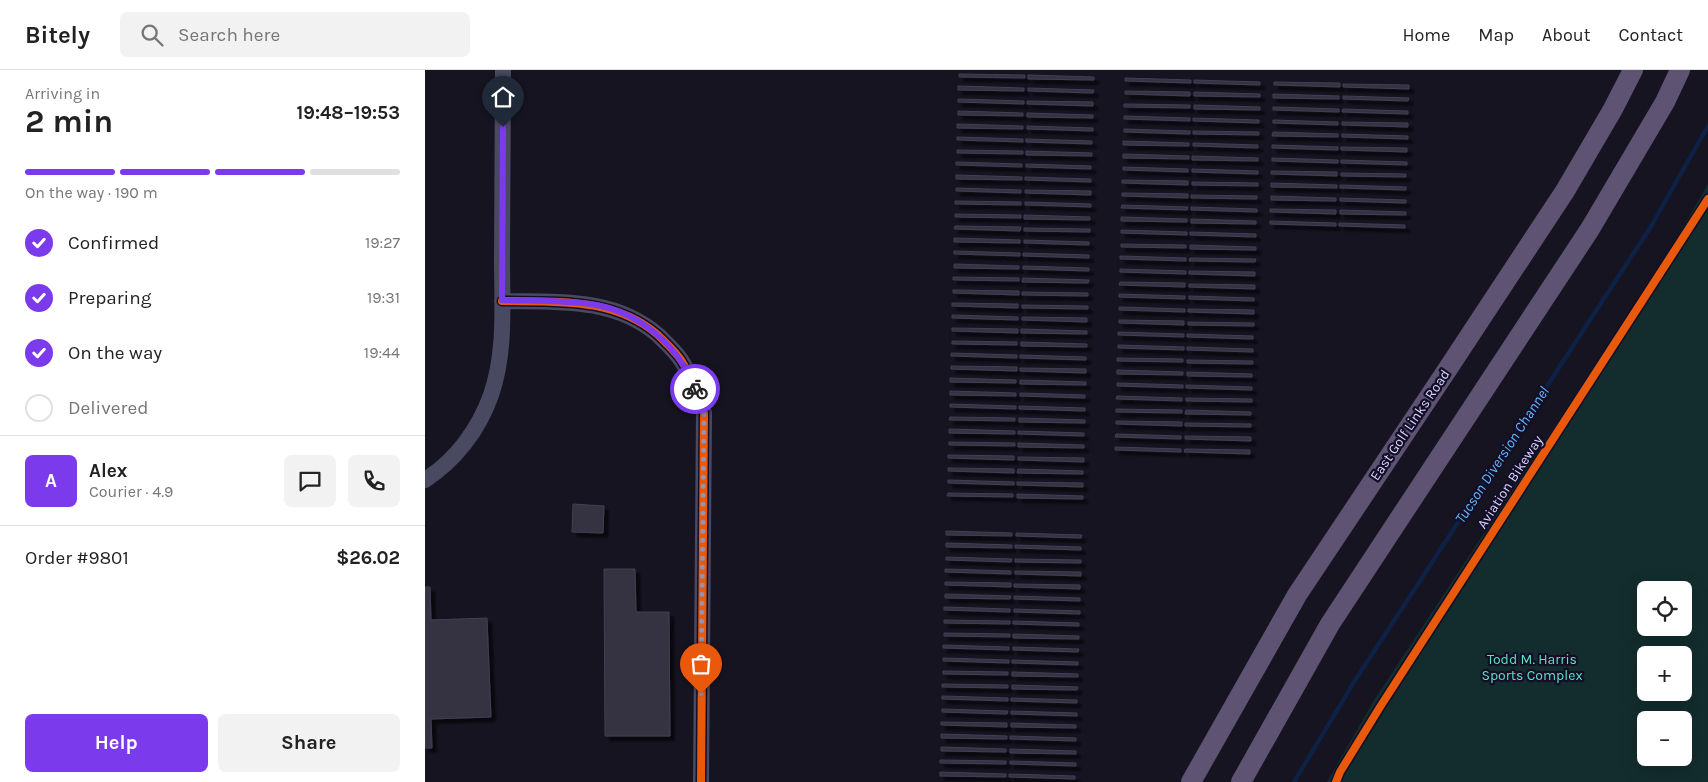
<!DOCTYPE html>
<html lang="en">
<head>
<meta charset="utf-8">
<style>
  :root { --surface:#fff; --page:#f2f2f2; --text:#222; --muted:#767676; --line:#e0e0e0; --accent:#7c3aed }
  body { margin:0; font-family:Karla,sans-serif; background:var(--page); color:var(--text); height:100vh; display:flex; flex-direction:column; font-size:19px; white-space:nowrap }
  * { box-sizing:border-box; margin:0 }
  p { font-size:16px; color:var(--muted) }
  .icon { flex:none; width:28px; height:28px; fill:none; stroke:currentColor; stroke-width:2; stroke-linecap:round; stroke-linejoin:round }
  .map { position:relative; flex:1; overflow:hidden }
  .drawer { display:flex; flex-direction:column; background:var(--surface); width:425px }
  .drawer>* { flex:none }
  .controls { position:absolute; left:1212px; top:511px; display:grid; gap:10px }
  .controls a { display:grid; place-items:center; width:55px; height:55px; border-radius:8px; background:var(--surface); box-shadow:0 5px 20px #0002; font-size:25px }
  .pin { position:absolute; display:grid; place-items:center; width:42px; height:42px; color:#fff; margin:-51px -21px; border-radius:50% 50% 50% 0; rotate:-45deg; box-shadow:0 0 5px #0007 }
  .pin .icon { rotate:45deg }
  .courier { position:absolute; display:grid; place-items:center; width:50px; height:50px; margin:-25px; border:4px solid #7c3aed; border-radius:50%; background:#fff; color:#222; box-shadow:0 1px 6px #0007 }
  .overview em { font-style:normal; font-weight:700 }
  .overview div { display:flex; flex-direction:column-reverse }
  .overview { display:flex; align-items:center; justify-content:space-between; height:85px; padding:0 25px }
  h1 { font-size:32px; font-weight:700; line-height:38px }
  .bar { display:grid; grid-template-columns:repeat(4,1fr); gap:8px 5px; align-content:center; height:60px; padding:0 25px }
  .bar i { height:6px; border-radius:4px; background:var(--line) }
  .bar .current { background:var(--accent) }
  .bar p { grid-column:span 4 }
  .line { display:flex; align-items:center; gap:12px; padding:0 25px; border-top:1px solid var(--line) }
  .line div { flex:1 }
  .round { display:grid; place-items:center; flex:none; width:52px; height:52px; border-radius:8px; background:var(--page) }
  ol { padding:0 25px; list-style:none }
  li { display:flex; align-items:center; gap:15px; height:55px }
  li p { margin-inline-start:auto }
  li .icon { padding:5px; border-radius:50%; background:var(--accent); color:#fff; stroke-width:4 }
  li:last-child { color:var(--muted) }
  li i { width:28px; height:28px; border:2px solid var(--line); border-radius:50% }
  .cta { display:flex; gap:10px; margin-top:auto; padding:10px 25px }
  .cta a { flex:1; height:58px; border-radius:8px; background:var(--accent); color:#fff; font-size:20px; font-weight:700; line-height:58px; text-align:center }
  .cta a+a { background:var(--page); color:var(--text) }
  header { display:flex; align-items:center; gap:30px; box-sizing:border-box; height:70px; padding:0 25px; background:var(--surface); border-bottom:1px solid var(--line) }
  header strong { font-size:24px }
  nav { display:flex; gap:28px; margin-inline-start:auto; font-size:18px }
  .search { width:350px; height:45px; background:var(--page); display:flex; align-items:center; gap:12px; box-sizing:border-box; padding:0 18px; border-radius:8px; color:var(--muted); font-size:19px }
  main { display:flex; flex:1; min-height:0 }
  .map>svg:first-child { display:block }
  .green { fill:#132c2d; fill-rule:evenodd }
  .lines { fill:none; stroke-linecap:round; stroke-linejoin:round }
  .stream { stroke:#0d2144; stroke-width:4.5 }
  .building { fill:#343243; stroke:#433f54; filter:url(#shadow) }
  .minor { stroke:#4a4962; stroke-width:16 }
  .major { stroke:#5e5373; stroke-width:20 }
  .cycleway-casing { stroke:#130f26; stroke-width:11 }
  .cycleway { stroke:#e8590c; stroke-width:8 }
  .done { stroke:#9591b1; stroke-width:5; stroke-dasharray:0 9 }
  .route { stroke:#7c3aed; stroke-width:6 }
  .labels { text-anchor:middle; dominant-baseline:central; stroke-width:4.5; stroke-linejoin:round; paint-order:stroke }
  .street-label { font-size:14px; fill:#d9d4ff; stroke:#130f26 }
  .park-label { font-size:14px; fill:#5fe0c0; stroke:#130f26 }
  .water-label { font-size:15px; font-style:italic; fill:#62b6ff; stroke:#130f26 }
</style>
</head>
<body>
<header>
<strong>Bitely</strong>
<div class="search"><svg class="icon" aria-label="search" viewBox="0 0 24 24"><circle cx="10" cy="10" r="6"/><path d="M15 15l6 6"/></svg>Search here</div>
<nav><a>Home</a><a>Map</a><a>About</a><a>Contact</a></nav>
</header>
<main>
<section class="drawer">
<div class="overview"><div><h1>2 min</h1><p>Arriving in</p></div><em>19:48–19:53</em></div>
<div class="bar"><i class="current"></i><i class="current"></i><i class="current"></i><i></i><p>On the way · 190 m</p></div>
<ol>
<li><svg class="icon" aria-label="check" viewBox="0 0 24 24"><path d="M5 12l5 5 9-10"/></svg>Confirmed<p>19:27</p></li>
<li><svg class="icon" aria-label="check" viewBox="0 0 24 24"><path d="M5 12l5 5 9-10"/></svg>Preparing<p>19:31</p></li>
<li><svg class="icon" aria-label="check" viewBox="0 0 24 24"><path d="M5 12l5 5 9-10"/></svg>On the way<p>19:44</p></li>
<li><i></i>Delivered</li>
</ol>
<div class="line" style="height:90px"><b class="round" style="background:var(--accent);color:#fff">A</b><div><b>Alex</b><p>Courier · 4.9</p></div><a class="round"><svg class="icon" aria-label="chat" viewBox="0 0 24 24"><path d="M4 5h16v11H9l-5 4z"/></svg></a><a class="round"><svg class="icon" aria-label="phone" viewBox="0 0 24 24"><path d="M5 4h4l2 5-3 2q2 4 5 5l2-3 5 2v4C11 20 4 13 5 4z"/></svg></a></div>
<div class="line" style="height:65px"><div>Order #9801</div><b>$26.02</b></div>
<div class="cta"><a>Help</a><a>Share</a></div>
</section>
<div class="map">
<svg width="1283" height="712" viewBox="0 0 1283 712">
  <defs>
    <filter id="shadow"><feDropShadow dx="4.5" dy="4.5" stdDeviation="1" flood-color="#0009"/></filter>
  </defs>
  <rect width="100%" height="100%" fill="#161421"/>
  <!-- green -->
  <path class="green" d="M1283,114V712H902L948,632L1240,188ZM1221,520H1259V558H1221ZM1221,585H1259V622H1221ZM1221,650H1259V688H1221Z"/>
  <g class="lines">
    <!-- stream -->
    <path class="stream" d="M869,712L929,612L1225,158L1283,56"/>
  </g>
  <!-- building -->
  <path class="building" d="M534,4L600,5V8L534,7Z
    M603,5L669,7V10L603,9Z
    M700,8L766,10V13L700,11Z
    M769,10L835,12V15L769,13Z
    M849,12L915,13V17L849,15Z
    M918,14L984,15V19L918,17Z
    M533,16L599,18V21L533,20Z
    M603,18L669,20L668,23L603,21Z
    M700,21L765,22V26L700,24Z
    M769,22L835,24V27L769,26Z
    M848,24L914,26V29L848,28Z
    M918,26L984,28L983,31L918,29Z
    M533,29L599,31V34L533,32Z
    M602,31L668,32V36L602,34Z
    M699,34L765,35V38L699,37Z
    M769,35L835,37V40L769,39Z
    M848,37L914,39V42L848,40Z
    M918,39L983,41V44L917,42Z
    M533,41L598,43V46L533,45Z
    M602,43L668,45V48L602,47Z
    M699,46L765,48V51L699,49Z
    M768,48L834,50V53L768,51Z
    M848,50L913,52V55L848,53Z
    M917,52L983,53V57L917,55Z
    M532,54L598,56V59L532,58Z
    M602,56L668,58V61L602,59Z
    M699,59L765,61V64L699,62Z
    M768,61L834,62V65L768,64Z
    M848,62L913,64V67L847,66Z
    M917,64L983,66V69L917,67Z
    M532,67L598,69V72L532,70Z
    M601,69L667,71V74L601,72Z
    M698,71L764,73V76L698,75Z
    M768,73L833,75V78L768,76Z
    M847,75L913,77V80L847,78Z
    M916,77L982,78V82L916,80Z
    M532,80L598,81V84L532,83Z
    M601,81L667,83V86L601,85Z
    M698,84L764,86V89L698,88Z
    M767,86L833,88V91L767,90Z
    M847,88L913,90V93L847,91Z
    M916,90L982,92V95L916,93Z
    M531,92L597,94V97L531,95Z
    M601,94L666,96V99L601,97Z
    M698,97L763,99V102L698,100Z
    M767,99L833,101V104L767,102Z
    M846,101L912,102V106L846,104Z
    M916,103L981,104V107L916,106Z
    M531,105L597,107V110L531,109Z
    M600,107L666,109V112L600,110Z
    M697,110L763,111V115L697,113Z
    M767,112L833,113V116L767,115Z
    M846,113L912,115V118L846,117Z
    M915,115L981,117V120L915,118Z
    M531,118L596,120V123L531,121Z
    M600,120L666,121V125L600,123Z
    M697,123L763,124V128L697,126Z
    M766,125L832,126V129L766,128Z
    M846,126L911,128V131L846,130Z
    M915,128L981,130V133L915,131Z
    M530,131L596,132V135L530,134Z
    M600,132L666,134V137L600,135Z
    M697,135L763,137L762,140L696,138Z
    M766,137L832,139V142L766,140Z
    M845,139L911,140V144L845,142Z
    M915,140L981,142V145L915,144Z
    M530,144L596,145V148L530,147Z
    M599,145L665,147V150L599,149Z
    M696,147L762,149V152L696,151Z
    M766,149L831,151V154L766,153Z
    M845,151L911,153V156L845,154Z
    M914,153L980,155V158L914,156Z
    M530,156L596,157L595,161L529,159Z
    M599,158L665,159V162L599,161Z
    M696,160L762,162V165L696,163Z
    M765,162L831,164V167L765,165Z
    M529,168L595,170V173L529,172Z
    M599,170L664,172V175L599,173Z
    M696,174L761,175V178L696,177Z
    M765,175L831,177V180L765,179Z
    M529,181L595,183V186L529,184Z
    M598,183L664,185V188L598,186Z
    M695,186L761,188V191L695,189Z
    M765,188L831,189L830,192L764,191Z
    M529,194L594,196V199L529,198Z
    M598,196L664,198V201L598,199Z
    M695,199L761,201V204L695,202Z
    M764,201L830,202V206L764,204Z
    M528,207L594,208V211L528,210Z
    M598,208L664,210L663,213L597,212Z
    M695,212L760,213V217L694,215Z
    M764,214L830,215V219L764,217Z
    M528,220L594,221V225L528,223Z
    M597,222L663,223V226L597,225Z
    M694,224L760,226V229L694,227Z
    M764,226L829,228V231L764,229Z
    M527,233L593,234V238L527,236Z
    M597,235L663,236V239L597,238Z
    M694,237L760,239V242L694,240Z
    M763,239L829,240V244L763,242Z
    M527,245L593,247V250L527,248Z
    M597,247L662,248V252L597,250Z
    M694,250L759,251V255L694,253Z
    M763,252L829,253V256L763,255Z
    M527,258L593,259V263L527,261Z
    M596,259L662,261V264L596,263Z
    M693,262L759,264V267L693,265Z
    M762,264L828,266V269L762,267Z
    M527,271L592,272V275L527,274Z
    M596,272L662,274V277L596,276Z
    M693,275L759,277V280L693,278Z
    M762,277L828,279V282L762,280Z
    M526,283L592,285V288L526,286Z
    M595,285L661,287V290L595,288Z
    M692,288L758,289V292L692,291Z
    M762,290L828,291V294L762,293Z
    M526,296L592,297V301L526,299Z
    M595,298L661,299V303L595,301Z
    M692,300L758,302V305L692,304Z
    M762,302L827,304V307L762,306Z
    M525,308L591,310V313L525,312Z
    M595,310L661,312V315L595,314Z
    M692,313L758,315V318L692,316Z
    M761,315L827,317V320L761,318Z
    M525,321L591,323V326L525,325Z
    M595,323L660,325V328L595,326Z
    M692,326L757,328V331L691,329Z
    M761,328L827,329V332L761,331Z
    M525,334L591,336V339L525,337Z
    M594,336L660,338V341L594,339Z
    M691,339L757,340V343L691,342Z
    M761,340L826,342V345L760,344Z
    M525,347L590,348V351L524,350Z
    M594,348L660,350V353L594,352Z
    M691,351L757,352V356L691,354Z
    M760,353L826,354V357L760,356Z
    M524,359L590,361V364L524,363Z
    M593,361L659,363V366L593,364Z
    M691,364L756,366V369L690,367Z
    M760,366L826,367V371L760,369Z
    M524,372L590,373V376L524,375Z
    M593,373L659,375V378L593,377Z
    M690,377L756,379V382L690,380Z
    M760,379L825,380V384L759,382Z
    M523,385L589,386V390L523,388Z
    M593,387L659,388V392L593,390Z
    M523,398L589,399V403L523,401Z
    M593,399L658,401V404L592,403Z
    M523,410L589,412V415L523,413Z
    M592,412L658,413V417L592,415Z
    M523,423L588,424V427L522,426Z
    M592,424L658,426V429L592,428Z
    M148,434L179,436L178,463L147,462Z
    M521,461L587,463V466L521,465Z
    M591,463L657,465L656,468L591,466Z
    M521,473L587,475V478L521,477Z
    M590,475L656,477V480L590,478Z
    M521,487L587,489L586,492L521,490Z
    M590,489L656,490V493L590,492Z
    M179,499H210L211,542H244L245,666H180Z
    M520,499L586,501V504L520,502Z
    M590,501L656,502V506L590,504Z
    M520,512L586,513V517L520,515Z
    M589,514L655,515V519L589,517Z
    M0,517H5L6,550L62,548L66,647L6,649L7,678H0Z
    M520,524L586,526L585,529L520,528Z
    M589,526L655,528V531L589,529Z
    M519,537L585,539V542L519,540Z
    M589,539L655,541V544L589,542Z
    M519,550L585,551V554L519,553Z
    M588,551L654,553V556L588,554Z
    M519,563L585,564V567L519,566Z
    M588,564L654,566V569L588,568Z
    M518,575L584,577V580L518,578Z
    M588,577L654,579L653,582L588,580Z
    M518,588L584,590V593L518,591Z
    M587,590L653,592V595L587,593Z
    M518,601L583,602V605L518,604Z
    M587,602L653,604V607L587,606Z
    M517,614L583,615V618L517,617Z
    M587,615L653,617L652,620L587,619Z
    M517,626L583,628V631L517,629Z
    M586,628L652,630V633L586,631Z
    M517,639L583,641L582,644L517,642Z
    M586,641L652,643V646L586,644Z
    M516,652L582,653V657L516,655Z
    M586,653L651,655V658L586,657Z
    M516,664L582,666V669L516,668Z
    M585,666L651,668V671L585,669Z
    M516,677L581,679V682L516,681Z
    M585,679L651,681V684L585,683Z
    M515,690L581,691V694L515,693Z
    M585,691L651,693V696L585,694Z
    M515,702L581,704V707L515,706Z
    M584,704L650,706V709L584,707Z"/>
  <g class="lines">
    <!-- minor -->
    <path class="minor" d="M77,231C131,232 189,227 233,265C241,273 250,281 256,290C267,307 273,325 279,343L276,712
      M0,410C31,390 54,359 66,325C81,282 77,234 77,189C77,126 78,63 78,0"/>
    <!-- major -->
    <path class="major" d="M766,712L872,525L1026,294L1140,121L1188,39L1208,0
      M816,712L905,554L1165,159L1240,32L1255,0"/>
    <defs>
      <path id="cycleway" d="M77,231C131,232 189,227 233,265C241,273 250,281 256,290C267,307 273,325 279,343L276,712
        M911,712L915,702L955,637L1283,129"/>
    </defs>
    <!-- cycleway casing -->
    <use href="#cycleway" class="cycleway-casing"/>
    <!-- cycleway -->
    <use href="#cycleway" class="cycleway"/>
  </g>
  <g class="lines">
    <!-- done -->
    <path class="done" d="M270,319L279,343L276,624"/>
    <!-- route -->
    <path class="route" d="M78,57L77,230C106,231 136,230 165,234C213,241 253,274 270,319"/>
  </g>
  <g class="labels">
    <!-- street labels -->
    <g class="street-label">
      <text transform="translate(985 355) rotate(-56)">East Golf Links Road</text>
      <text transform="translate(1085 412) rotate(-57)">Aviation Bikeway</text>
    </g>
    <!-- park labels -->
    <g class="park-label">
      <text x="1107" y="589">Todd M. Harris<tspan x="1107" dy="16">Sports Complex</tspan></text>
    </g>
    <!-- water labels -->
    <g class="water-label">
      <text transform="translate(1077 385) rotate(-57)">Tucson Diversion Channel</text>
    </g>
  </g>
</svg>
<div class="controls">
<a><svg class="icon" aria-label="locate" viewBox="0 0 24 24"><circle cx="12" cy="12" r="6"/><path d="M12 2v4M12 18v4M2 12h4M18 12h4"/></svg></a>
<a>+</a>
<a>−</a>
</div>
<div class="pin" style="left:276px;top:624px;background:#ea580c"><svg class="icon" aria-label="bag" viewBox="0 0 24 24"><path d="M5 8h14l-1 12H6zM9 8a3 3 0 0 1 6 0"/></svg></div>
<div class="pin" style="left:78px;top:57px;background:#1f2937"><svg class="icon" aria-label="home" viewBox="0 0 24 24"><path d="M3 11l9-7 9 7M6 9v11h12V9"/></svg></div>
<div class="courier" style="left:270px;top:319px"><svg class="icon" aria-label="bike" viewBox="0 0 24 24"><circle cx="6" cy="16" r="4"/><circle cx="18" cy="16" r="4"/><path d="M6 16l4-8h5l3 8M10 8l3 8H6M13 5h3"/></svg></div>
</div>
</main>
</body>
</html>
